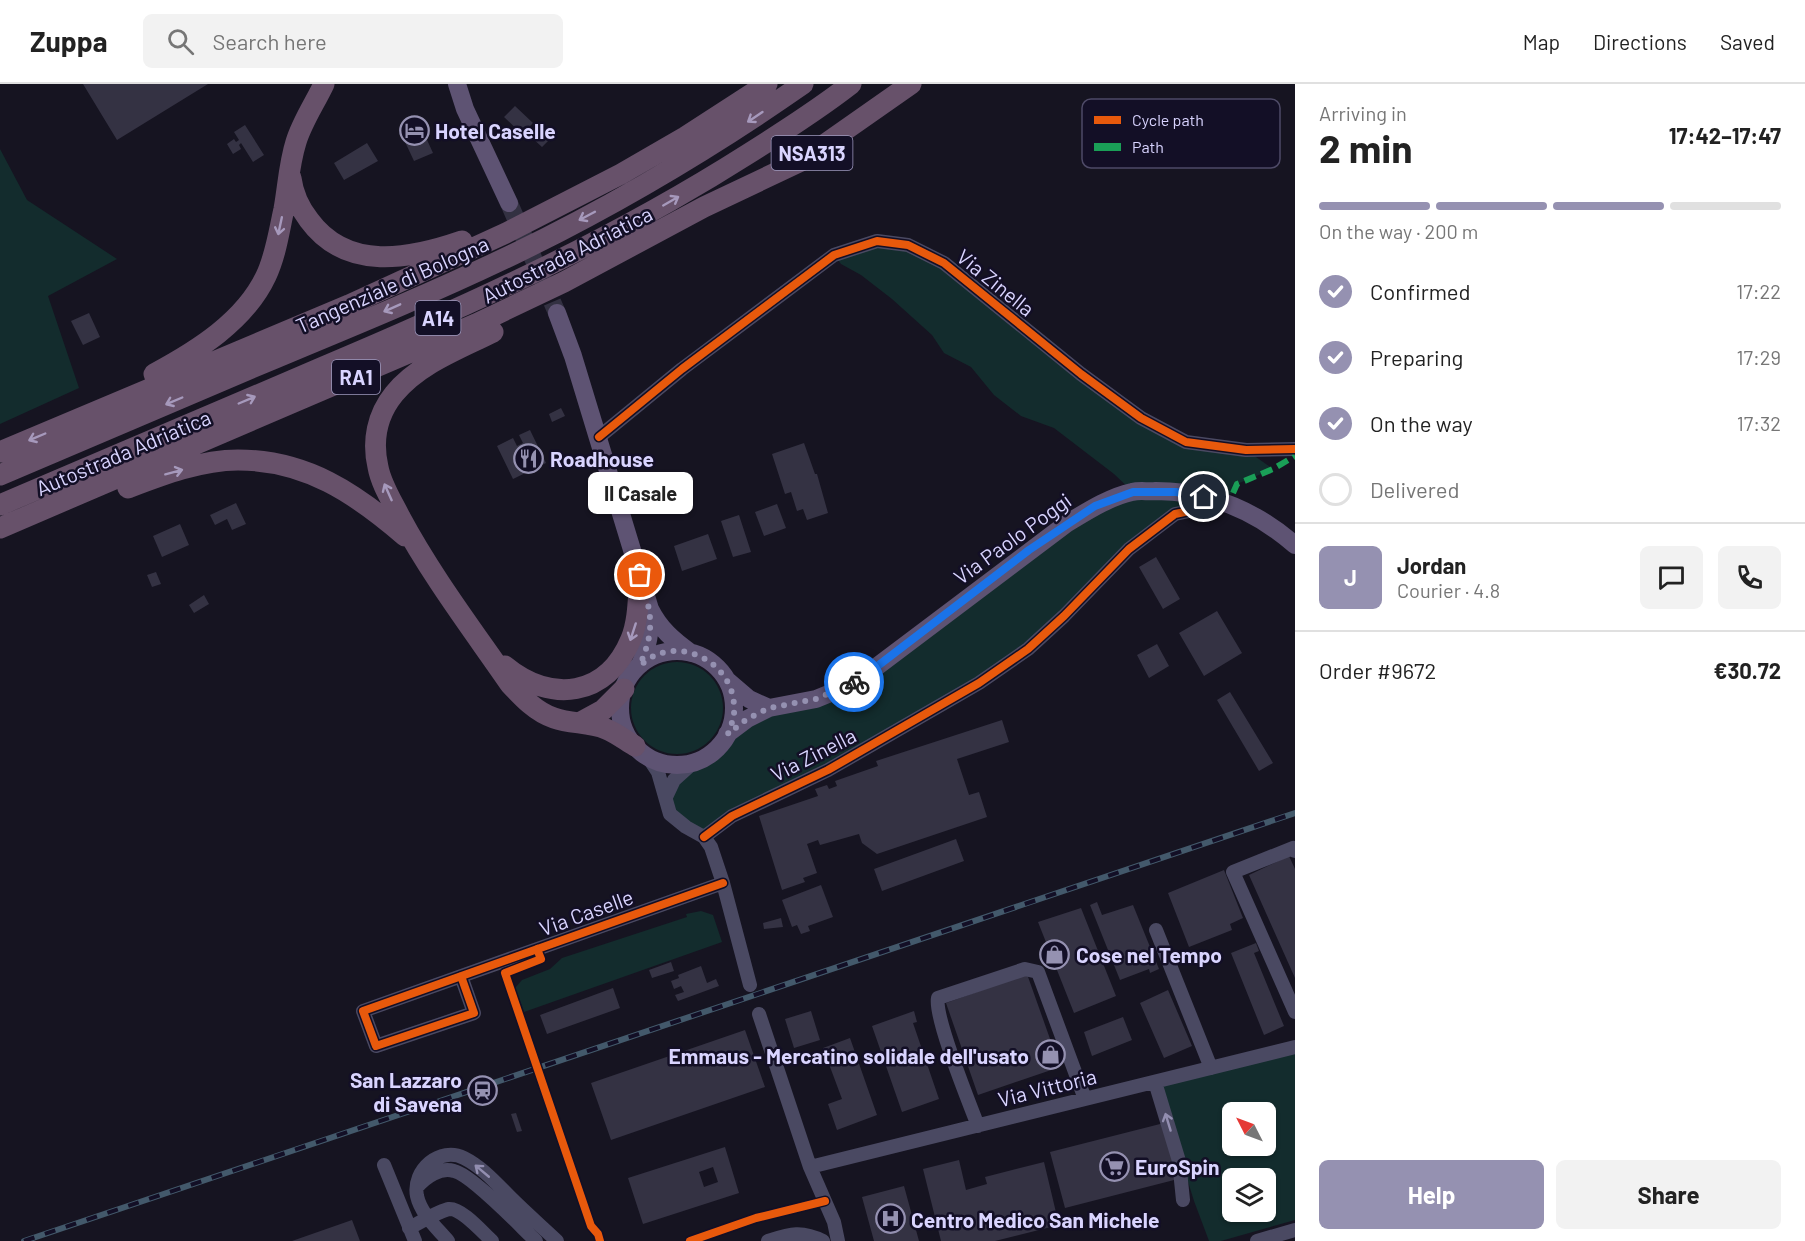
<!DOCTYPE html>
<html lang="en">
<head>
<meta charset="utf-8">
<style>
  :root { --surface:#fff; --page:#f2f2f2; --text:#222; --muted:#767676; --line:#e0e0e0; --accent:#9591b1 }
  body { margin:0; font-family:Barlow,sans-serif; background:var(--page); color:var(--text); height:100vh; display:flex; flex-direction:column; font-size:22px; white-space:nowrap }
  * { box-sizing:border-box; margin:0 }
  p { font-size:20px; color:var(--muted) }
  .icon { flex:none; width:33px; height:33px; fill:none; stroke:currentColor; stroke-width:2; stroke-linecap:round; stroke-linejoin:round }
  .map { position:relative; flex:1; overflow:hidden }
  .side { display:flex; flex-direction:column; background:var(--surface); width:510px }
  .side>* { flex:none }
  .needle { width:39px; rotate:312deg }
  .fabs { position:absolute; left:1222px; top:1018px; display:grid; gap:12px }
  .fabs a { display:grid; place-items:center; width:54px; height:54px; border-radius:9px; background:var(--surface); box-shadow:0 2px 4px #0004; font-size:30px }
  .pin { position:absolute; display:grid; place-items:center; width:51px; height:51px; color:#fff; margin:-26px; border:3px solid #fff; border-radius:50%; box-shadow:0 2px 6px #0007 }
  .courier { position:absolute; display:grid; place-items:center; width:60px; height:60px; margin:-30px; border:4px solid #1a73e8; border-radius:50%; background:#fff; color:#222; box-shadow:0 2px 8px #0007 }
  .bubble { position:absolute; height:42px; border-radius:9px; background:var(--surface); box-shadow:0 2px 4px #0004; font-size:20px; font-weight:700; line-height:42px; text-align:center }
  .headline em { font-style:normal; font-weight:700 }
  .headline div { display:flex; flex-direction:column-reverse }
  .headline { display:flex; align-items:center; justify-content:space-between; height:102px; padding:0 24px }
  h1 { font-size:39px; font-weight:700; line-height:45px }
  .bar { display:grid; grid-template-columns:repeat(4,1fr); gap:9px 6px; align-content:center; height:72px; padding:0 24px }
  .bar i { height:8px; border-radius:4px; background:var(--line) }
  .bar .active { background:var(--accent) }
  .bar p { grid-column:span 4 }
  .line { display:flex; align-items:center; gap:15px; padding:0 24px; border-top:2px solid var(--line) }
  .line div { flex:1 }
  .round { display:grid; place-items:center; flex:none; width:63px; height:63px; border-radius:9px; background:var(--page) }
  ol { padding:0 24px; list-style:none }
  li { display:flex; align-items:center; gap:18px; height:66px }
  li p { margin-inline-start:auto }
  li .icon { padding:6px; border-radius:50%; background:var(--accent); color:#fff; stroke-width:4 }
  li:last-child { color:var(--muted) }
  li i { width:33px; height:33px; border:3px solid var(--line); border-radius:50% }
  .button { display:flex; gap:12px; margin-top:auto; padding:12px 24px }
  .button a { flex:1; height:69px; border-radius:9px; background:var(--accent); color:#fff; font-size:24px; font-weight:700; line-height:69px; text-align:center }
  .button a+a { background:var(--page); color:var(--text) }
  header { display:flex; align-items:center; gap:36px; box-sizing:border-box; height:84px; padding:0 30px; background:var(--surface); border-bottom:2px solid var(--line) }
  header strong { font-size:28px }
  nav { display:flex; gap:33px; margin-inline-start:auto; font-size:21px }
  .search { width:420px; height:54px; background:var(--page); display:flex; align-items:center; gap:15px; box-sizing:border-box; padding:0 21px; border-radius:9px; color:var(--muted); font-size:22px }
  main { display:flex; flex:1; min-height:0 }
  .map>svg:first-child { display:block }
  .green { fill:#132c2d; fill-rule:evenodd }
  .building { fill:#343243; fill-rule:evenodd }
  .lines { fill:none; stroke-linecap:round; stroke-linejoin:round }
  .major-tunnel { stroke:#333142; stroke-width:18; stroke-dasharray:18 9; stroke-linecap:butt }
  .minor { stroke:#4a4962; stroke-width:14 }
  .major { stroke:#5e5373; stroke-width:18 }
  .highway { stroke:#67516a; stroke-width:21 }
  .rail-casing { stroke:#43596b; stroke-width:6 }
  .rail { stroke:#130f26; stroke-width:4; stroke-dasharray:11; stroke-linecap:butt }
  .quiet { stroke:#1a9f57; stroke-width:6; stroke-dasharray:12 6; stroke-linecap:butt }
  .cycleway-casing { stroke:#130f26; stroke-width:11 }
  .cycleway { stroke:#e8590c; stroke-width:8 }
  .oneway { stroke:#a699bc }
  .oneway2 { stroke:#928eb0 }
  .done { stroke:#9591b1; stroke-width:6; stroke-dasharray:0 10.8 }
  .route { stroke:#1a73e8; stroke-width:8 }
  .labels { text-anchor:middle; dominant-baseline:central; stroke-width:5; stroke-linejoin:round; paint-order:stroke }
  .shield { fill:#130f26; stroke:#9e99be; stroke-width:1.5 }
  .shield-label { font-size:20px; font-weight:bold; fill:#d9d4ff }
  .poi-label { font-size:21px; font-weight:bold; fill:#d9d4ff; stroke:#130f26; text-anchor:start }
  .street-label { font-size:21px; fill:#d9d4ff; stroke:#130f26 }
  .key { fill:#130f26; stroke:#4e4a67; stroke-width:1.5 }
  .key-label { font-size:16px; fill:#d9d4ff }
</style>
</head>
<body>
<header>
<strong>Zuppa</strong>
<div class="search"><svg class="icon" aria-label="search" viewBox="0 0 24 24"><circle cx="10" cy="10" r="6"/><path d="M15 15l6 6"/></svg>Search here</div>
<nav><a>Map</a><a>Directions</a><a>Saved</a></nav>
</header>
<main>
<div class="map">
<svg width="1295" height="1157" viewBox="0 0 1295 1157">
  <rect width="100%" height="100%" fill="#161421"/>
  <!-- green -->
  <path class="green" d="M0,65L27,116L117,175L48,212L79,304L0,340Z
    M877,157L944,179L1141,334L1186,358L1246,366L1273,385L1237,400L1233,409L1194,426L1175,430L1028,565L704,753L676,736L669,704L694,678L708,672L721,660L727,650L747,635L816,615L977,506L1133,408L1114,390L1054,344L1021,332L994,311L971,283L944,269L932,251L892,215L861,191L841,180L834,171Z
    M631 624a46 46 0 1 1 92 0a46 46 0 1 1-92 0Z
    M701,827L713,831L722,858L524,928L515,904L522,896L550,885L562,874L687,833L686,830Z
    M1295,966V1136L1221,1157H1209L1194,1117L1157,997ZM1233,1029H1266V1062H1233ZM1233,1095H1266V1128H1233Z"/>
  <!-- building -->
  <path class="building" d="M83,0H208L117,56Z
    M515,22L533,39L522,50L504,33Z
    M418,36L433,69L414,77L399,45Z
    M245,41L264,71L253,78L241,59L239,61L241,65L233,70L227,60L234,55L236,58L239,56L234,48Z
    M539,43L551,54L542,63L531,53Z
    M367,59L378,77L344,96L334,79Z
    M89,229L100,253L83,261L71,237Z
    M561,324L565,332L552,338L549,330Z
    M530,346L546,379L513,395L497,362L513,354L517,362L523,359L519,351Z
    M804,359L815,390H817L828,429L807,436L803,425L797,427L791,408L785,410L772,370Z
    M236,419L246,440L232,446L227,435L215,441L210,431Z
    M777,420L786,444L764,452L755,428Z
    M739,431L751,468L733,473L721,437Z
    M180,440L189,461L162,473L153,452Z
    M708,450L717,475L682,487L674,462Z
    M1156,473L1180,515L1163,525L1139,483Z
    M156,488L161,500L152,503L147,491Z
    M204,511L209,520L194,529L189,521Z
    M1217,527L1242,569L1204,592L1179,549Z
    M1157,560L1169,582L1149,594L1137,571Z
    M1230,608L1273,679L1259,687L1217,616Z
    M1002,636L1009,658L957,675L969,711L979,708L987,733L877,770L862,759L859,750L820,761L818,756L807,760L817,789L803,794L805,798L782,806L759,732L818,712L815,705L827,701L829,705L837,702L835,697L878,682L876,677Z
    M956,755L964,777L882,807L874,785Z
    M1289,772L1295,785V894L1249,791Z
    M1224,786L1243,834L1230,840L1232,846L1189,863L1168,809Z
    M821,801L833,833L808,842L810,847L801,850L797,841L792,843L782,816Z
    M1097,818L1102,831L1133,821L1159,885L1150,889L1149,885L1120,896L1090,821Z
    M1081,824L1116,912L1074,929L1038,838Z
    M781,834L783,843L764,845L763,839Z
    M1256,859L1259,867L1254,869L1284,942L1264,951L1231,869Z
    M671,878L674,887L652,894L649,886Z
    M701,882L707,899L716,895L719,902L678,917L675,911L684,908L681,902L674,905L671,897L679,894L678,891Z
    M1027,890L1060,983L978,1011L946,919Z
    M613,904L620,924L547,950L540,931Z
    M1168,906L1192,962L1164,974L1140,919Z
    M811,927L820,956L794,964L785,935Z
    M914,927L917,938L913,939L939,1015L902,1028L872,942Z
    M1123,933L1132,956L1092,972L1084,948Z
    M745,946L765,1003L611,1056L591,999Z
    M850,954L877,1031L837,1046L828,1020L842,1015L823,964Z
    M516,1029L522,1047L517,1048L511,1030Z
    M1164,1039L1178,1095L1065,1124L1050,1068Z
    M725,1063L739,1109L643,1140L628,1094ZM713,1083L718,1098L704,1103L699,1088Z
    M959,1076L966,1106L987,1100L985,1093L1044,1078L1059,1141L995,1157H941L923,1085Z
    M904,1102L919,1157H874L862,1113Z
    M352,1136L360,1157H292Z"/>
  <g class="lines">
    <!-- major-tunnel -->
    <path class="major-tunnel" d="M509,119L557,229"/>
    <!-- minor -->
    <path class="minor" d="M599,353L682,285L834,171L877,157L908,161L944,179L1081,290L1141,334L1186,358L1246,366L1295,365
      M648,673L658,688L670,730L686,743L704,753L711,763L723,799L750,901
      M666,713L674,696L694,678
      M704,753L732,732L828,686L979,599L1028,565L1064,532L1129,465L1175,430L1194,426
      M1295,767L1293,764L1233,788L1295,928
      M1156,846L1211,984
      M461,892L474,929L376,962L363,927L723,799
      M759,930L810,1083L834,1138L838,1157
      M1155,998L1179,1077L1183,1116
      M978,1042C969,1018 934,933 938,914L1025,885L1038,888L1085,1015
      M384,1081L415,1157
      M810,1083L1295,963
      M417,1103C426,1093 440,1083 454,1087C472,1091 520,1142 536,1157
      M409,1144C420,1139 438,1127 449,1125C462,1124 483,1149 492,1157
      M448,1157C437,1144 421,1130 417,1112C412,1086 440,1062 464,1074C482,1083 496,1099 510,1113C525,1128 541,1142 557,1157
      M768,1157C790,1150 801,1146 823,1157
      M1257,1157L1295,1146"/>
    <!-- major -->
    <path class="major" d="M457,0L465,25L509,119
      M557,229L573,272L650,525C660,545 673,556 691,569
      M620 624a57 57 0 1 1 114 0a57 57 0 1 1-114 0Z
      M640,581C648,562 651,547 650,527
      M728,597L749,615L769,624
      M727,650L747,635L769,624L816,615L838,606L871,587L1066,440C1086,428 1109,413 1132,408C1140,406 1148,408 1156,407C1209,407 1255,426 1295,461"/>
    <!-- highway -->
    <path class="highway" d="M291,94C293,110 299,123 309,136C347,188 410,175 462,157
      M493,248C459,265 418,280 394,310C377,331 372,357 378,383C381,400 392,417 400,433C431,491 472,545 510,600C523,614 536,628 554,634C571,640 589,638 606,645C616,649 625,656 635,662
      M154,290C197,267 245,237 266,192C276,171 279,147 284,125C288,103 289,80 296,58C302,38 315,19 324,0
      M0,368L349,221L506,149L621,90L685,53L767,0
      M0,391C89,353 179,315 268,277C350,243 433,209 514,170C615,121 711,64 803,0
      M128,404C162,391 201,376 238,376C306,376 355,409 405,452
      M0,421C107,375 214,329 321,284C468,222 613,156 748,70C783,48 819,25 851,0
      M0,444L476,240L564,198L704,123L801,77L911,0
      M505,582C551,620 607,613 631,555C639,535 638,512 640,491
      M581,638L603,626L624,605"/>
    <defs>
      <path id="rail" d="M24,1157L1295,729"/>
    </defs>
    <!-- rail casing -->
    <use href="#rail" class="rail-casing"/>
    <!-- rail -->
    <use href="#rail" class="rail"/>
    <!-- quiet -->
    <path class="quiet" d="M1233,409L1237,400L1273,385L1295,372"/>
    <defs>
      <path id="cycleway" d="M599,353L682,285L834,171L877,157L908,161L944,179L1081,290L1141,334L1186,358L1246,366L1295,365
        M704,753L732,732L828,686L979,599L1028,565L1064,532L1129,465L1175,430L1194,426
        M537,865L541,875L505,889L591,1142L598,1150L600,1157
        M461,892L474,929L376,962L363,927L723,799
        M690,1157L756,1134L825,1117"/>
    </defs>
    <!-- cycleway casing -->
    <use href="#cycleway" class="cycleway-casing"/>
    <!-- cycleway -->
    <use href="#cycleway" class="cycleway"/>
  </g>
  <!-- one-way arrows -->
  <defs><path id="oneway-shaft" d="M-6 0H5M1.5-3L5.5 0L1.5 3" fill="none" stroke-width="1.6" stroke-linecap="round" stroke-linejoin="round" transform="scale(1.5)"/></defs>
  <g class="oneway">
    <use href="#oneway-shaft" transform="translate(755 33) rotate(146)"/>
    <use href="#oneway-shaft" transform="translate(671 117) rotate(-30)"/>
    <use href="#oneway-shaft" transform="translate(587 132) rotate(152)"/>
    <use href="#oneway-shaft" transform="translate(280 142) rotate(102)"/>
    <use href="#oneway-shaft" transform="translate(392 224) rotate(156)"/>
    <use href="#oneway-shaft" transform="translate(247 316) rotate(-23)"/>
    <use href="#oneway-shaft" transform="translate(174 317) rotate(157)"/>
    <use href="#oneway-shaft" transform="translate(37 353) rotate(157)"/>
    <use href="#oneway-shaft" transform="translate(174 388) rotate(-15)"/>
    <use href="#oneway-shaft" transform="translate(388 408) rotate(-114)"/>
    <use href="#oneway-shaft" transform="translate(633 548) rotate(108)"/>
  </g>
  <g class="oneway2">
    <use href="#oneway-shaft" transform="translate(1168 1038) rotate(-107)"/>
    <use href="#oneway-shaft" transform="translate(482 1087) rotate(-140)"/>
  </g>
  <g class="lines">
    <!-- done -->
    <path class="done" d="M640,491C651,529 656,543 640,581C645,578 651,573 656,571C692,556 734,585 734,623C735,633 731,641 728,650L747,635L769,624L816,615L854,598"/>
    <!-- route -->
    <path class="route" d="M854,598L871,587L1029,466L1095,422L1133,408H1176L1204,413"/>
  </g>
  <!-- icons -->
  <defs>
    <symbol id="hotel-ring" viewBox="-11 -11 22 22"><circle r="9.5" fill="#130f26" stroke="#9591b1" stroke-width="1.5"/><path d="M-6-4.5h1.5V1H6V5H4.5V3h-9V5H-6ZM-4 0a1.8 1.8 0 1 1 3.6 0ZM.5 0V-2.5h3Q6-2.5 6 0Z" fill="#9591b1"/></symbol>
    <symbol id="restaurant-ring" viewBox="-11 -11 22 22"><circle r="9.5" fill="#130f26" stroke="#9591b1" stroke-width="1.5"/><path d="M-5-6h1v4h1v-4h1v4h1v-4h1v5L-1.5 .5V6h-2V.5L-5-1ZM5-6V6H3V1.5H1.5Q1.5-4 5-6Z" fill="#9591b1"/></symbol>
    <symbol id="shop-ring" viewBox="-11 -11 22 22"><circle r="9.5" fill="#130f26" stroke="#9591b1" stroke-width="1.5"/><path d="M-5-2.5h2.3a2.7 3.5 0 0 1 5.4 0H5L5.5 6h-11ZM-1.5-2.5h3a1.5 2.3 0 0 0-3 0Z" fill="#9591b1"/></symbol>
    <symbol id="station-ring" viewBox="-11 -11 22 22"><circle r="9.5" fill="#130f26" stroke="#9591b1" stroke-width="1.5"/><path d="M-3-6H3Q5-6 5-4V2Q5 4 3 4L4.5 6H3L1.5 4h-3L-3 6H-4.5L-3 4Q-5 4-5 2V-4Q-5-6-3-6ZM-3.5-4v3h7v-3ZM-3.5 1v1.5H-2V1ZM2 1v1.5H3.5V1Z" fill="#9591b1"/></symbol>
    <symbol id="supermarket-ring" viewBox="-11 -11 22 22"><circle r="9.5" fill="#130f26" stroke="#9591b1" stroke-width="1.5"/><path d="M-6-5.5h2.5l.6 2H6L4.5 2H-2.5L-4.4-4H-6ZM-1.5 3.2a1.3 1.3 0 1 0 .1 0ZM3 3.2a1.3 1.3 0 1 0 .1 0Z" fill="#9591b1"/></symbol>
    <symbol id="hospital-ring" viewBox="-11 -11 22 22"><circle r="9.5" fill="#130f26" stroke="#9591b1" stroke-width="1.5"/><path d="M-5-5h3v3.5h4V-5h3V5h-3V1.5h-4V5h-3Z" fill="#9591b1"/></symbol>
  </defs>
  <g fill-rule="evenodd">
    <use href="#hotel-ring" x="398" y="30" width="33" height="33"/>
    <use href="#restaurant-ring" x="512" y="358" width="33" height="33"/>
    <use href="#shop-ring" x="1038" y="854" width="33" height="33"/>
    <use href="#shop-ring" x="1034" y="954" width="33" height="33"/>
    <use href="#station-ring" x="466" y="990" width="33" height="33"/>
    <use href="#supermarket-ring" x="1098" y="1066" width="33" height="33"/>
    <use href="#hospital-ring" x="874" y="1118" width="33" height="33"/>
  </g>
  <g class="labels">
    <!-- shield labels -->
    <g class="shield">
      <rect x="771.5" y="52" width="81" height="34" rx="4.5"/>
      <rect x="415.5" y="217" width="45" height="34" rx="4.5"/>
      <rect x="332" y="276" width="48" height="34" rx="4.5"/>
    </g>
    <g class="shield-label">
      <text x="812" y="69">NSA313</text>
      <text x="438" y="234">A14</text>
      <text x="356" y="293">RA1</text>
    </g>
    <!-- poi labels -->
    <g class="poi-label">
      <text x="435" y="46">Hotel Caselle</text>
      <text x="550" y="374">Roadhouse</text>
      <text x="1076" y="870">Cose nel Tempo</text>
      <text x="1029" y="971" text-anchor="end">Emmaus - Mercatino solidale dell'usato</text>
      <text x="462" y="995" text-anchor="end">San Lazzaro<tspan x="462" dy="24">di Savena</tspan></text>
      <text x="1135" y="1082">EuroSpin</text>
      <text x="911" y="1135">Centro Medico San Michele</text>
    </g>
    <!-- street labels -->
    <g class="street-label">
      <text transform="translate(567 170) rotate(-27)">Autostrada Adriatica</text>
      <text transform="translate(996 198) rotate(39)">Via Zinella</text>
      <text transform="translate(392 200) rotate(-24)">Tangenziale di Bologna</text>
      <text transform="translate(123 368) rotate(-23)">Autostrada Adriatica</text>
      <text transform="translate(1012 454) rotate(-36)">Via Paolo Poggi</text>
      <text transform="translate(813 670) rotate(-27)">Via Zinella</text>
      <text transform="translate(586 828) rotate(-20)">Via Caselle</text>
      <text transform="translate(1047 1003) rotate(-14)">Via Vittoria</text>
    </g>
  </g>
  <!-- legend -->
  <rect x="1082" y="15" width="198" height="69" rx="9" class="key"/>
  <rect x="1094" y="32" width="27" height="8" fill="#e8590c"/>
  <rect x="1094" y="59" width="27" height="8" fill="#1a9f57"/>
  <g class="key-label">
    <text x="1132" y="42">Cycle path</text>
    <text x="1132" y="69">Path</text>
  </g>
</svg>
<div class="fabs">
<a><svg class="needle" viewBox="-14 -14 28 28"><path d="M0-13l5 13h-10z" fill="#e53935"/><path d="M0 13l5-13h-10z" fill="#767676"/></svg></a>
<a><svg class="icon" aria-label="layers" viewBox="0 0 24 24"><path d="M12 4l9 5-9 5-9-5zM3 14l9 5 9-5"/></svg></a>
</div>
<div class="pin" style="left:640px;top:491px;background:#ea580c"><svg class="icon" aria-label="bag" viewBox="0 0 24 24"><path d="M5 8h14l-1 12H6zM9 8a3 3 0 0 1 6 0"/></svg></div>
<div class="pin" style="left:1204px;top:413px;background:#1f2937"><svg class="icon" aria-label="home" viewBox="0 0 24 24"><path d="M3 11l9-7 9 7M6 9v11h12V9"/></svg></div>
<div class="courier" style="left:854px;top:598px"><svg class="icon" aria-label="bike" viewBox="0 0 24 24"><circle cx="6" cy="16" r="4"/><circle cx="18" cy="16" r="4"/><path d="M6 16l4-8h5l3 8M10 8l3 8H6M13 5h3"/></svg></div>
<div class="bubble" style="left:588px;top:388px;width:105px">Il Casale</div>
</div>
<section class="side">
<div class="headline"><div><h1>2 min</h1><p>Arriving in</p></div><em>17:42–17:47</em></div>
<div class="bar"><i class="active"></i><i class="active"></i><i class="active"></i><i></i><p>On the way · 200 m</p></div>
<ol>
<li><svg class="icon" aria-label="check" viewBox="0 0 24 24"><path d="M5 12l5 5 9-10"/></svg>Confirmed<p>17:22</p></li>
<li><svg class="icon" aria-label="check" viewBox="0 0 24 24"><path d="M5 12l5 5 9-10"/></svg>Preparing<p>17:29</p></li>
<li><svg class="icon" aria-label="check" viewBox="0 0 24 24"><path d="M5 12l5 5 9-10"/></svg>On the way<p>17:32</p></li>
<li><i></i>Delivered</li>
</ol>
<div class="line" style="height:108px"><b class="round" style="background:var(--accent);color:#fff">J</b><div><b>Jordan</b><p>Courier · 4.8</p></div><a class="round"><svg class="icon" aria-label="chat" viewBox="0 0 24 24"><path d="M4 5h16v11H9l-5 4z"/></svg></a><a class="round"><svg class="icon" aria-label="phone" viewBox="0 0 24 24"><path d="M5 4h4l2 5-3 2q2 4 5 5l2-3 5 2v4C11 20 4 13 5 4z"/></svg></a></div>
<div class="line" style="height:78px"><div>Order #9672</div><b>€30.72</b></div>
<div class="button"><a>Help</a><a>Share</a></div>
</section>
</main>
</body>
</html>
